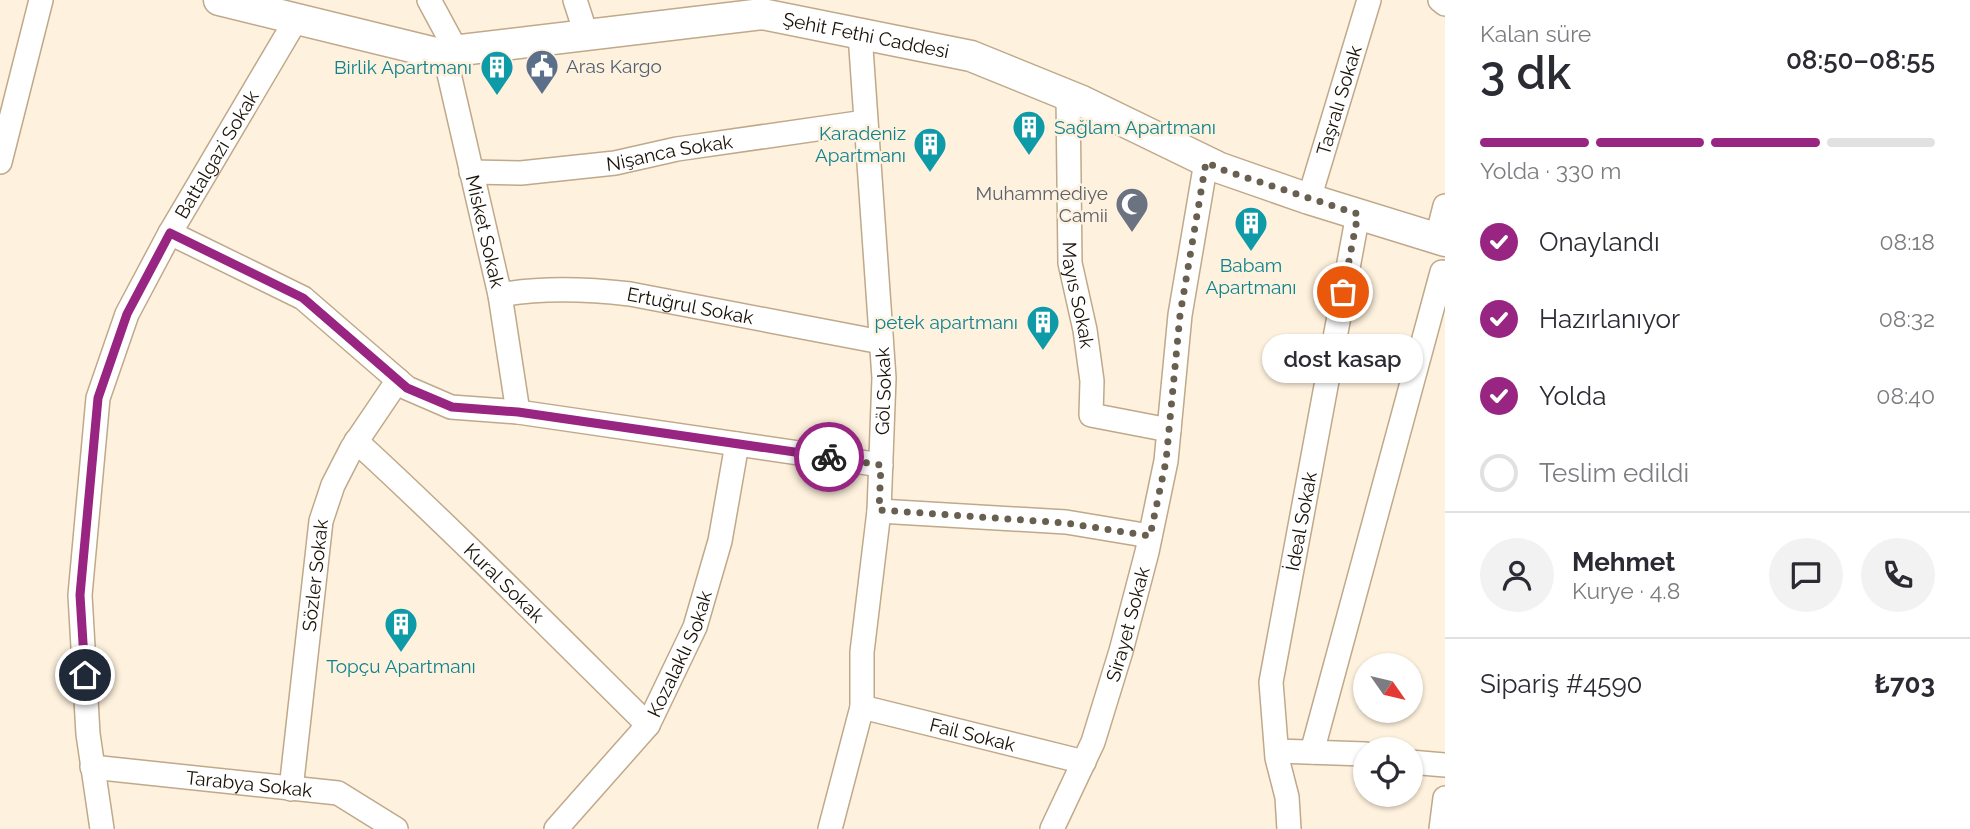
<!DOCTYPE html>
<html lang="tr">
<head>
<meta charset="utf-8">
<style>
  :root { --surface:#fff; --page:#f2f2f3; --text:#2b2b33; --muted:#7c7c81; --line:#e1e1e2; --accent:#982581 }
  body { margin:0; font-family:Raleway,sans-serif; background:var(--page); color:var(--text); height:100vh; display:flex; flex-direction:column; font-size:26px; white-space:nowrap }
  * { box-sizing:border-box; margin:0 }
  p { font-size:23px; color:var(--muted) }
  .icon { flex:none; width:38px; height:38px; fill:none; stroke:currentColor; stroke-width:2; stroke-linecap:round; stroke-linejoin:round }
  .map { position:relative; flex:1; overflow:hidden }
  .sheet { display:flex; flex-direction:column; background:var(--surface); width:525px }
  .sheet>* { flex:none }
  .needle { width:46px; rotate:124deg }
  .fabs { position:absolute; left:1353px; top:653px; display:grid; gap:14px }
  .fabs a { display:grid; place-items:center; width:70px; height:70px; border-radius:50%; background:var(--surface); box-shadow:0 2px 5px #0004; font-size:35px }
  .pin { position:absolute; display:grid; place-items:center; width:60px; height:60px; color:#fff; margin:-30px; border:4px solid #fff; border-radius:50%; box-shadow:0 2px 7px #0007 }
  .courier { position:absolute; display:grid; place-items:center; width:70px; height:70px; margin:-35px; border:5px solid #982581; border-radius:50%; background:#fff; color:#222; box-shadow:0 2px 9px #0007 }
  .bubble { position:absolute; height:49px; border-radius:24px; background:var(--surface); box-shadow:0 2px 5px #0004; font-size:23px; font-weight:600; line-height:49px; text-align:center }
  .headline em { font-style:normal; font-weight:600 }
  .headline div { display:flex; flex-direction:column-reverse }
  .headline { display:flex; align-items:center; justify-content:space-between; height:119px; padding:0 35px }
  h1 { font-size:46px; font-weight:600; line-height:52px }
  .bar { display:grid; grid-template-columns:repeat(4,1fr); gap:10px 7px; align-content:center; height:84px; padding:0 35px }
  .bar i { height:9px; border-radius:5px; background:var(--line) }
  .bar .selected { background:var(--accent) }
  .bar p { grid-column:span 4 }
  .line { display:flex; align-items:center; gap:18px; padding:0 35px; border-top:2px solid var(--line) }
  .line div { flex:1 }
  .round { display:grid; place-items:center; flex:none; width:74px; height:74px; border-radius:37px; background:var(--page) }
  ol { padding:0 35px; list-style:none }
  li { display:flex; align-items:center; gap:21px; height:77px }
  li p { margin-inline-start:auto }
  li .icon { padding:7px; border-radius:50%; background:var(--accent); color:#fff; stroke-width:4 }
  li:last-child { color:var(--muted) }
  li i { width:38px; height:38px; border:4px solid var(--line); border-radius:50% }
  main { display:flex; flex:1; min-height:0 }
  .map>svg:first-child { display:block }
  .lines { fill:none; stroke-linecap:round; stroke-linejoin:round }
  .minor-casing { stroke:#bfa98a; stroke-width:26 }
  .tertiary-casing { stroke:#bfa98a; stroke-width:33 }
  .minor { stroke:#fff; stroke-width:23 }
  .tertiary { stroke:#fff; stroke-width:30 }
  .done { stroke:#695f51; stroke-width:7; stroke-dasharray:0 12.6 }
  .route { stroke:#982581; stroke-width:9 }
  .labels { text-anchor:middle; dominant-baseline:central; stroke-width:5; stroke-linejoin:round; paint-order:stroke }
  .street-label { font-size:19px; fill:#191106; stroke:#fef1dd }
  .service-label { font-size:19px; fill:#4e5e75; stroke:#fef1dd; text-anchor:start }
  .culture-label { font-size:19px; fill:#0d838f; stroke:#fef1dd; text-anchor:end }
  .worship-label { font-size:19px; fill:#5b616d; stroke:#fef1dd; text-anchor:end }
</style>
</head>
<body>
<main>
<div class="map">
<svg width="1445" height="829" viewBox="0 0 1445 829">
  <rect width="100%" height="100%" fill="#fef1dd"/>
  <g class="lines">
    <defs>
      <g id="minor">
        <path d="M429,0L456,50"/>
        <path d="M575,0L586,34"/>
        <path d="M1440,0L1445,4"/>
        <path id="s1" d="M444,52L500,295L518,412"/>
        <path id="s2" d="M1068,95L1070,263L1085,330L1092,381L1091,415L1169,430"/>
        <path d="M0,162L41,0"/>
        <path id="s3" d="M471,172L521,173L615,163L677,149L865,122"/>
        <path id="s4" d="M1309,199L1369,0"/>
        <path d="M170,233L303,298L407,388L451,407L518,412L881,465"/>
        <path d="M1437,237L1445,206"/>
        <path id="s5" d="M500,295C543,287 587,289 630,294L881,342"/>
        <path id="s6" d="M356,441C456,533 552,630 648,725"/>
        <path d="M879,511L1066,522L1150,536"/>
        <path id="s7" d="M862,707L1084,762"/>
        <path d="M1277,751L1365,754"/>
        <path d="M1312,752L1442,272"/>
        <path d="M1410,762L1445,765"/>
        <path id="s8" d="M92,767L338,793L396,829"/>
        <path id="s9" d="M291,789L321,521L333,485L352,448L398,380"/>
        <path id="s10" d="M102,829L88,734L80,595L98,398L127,314L170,233L297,18"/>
        <path id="s11" d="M556,829L648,725L695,627L720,541L737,444"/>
        <path id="s12" d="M830,829L862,707V652L879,511L884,378L860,34"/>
        <path id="s13" d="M1052,829L1093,742L1121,651L1147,552L1166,461L1180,315L1206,162"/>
        <path id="s14" d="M1289,829L1287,797L1277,758L1271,682L1358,214"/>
        <path d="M1441,829L1445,798"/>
      </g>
      <g id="tertiary">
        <path id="s15" d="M219,0L436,53L762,14L971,56L1082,101L1220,168L1309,199L1445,241"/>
      </g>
    </defs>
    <!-- minor casing -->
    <use href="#minor" class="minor-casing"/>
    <!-- tertiary casing -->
    <use href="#tertiary" class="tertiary-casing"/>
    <!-- minor -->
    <use href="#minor" class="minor"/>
    <!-- tertiary -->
    <use href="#tertiary" class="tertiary"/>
  </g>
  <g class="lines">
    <!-- done -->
    <path class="done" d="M829,457L881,465L879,510L1066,523L1150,536L1166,461L1180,315L1206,162L1220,169L1358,214L1343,292"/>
    <!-- route -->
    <path class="route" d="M85,675L80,595L98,398L127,314L170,233L303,298L407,388L452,407L518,412L829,457"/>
  </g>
  <!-- icons -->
  <defs>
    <symbol id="civic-pin" viewBox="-11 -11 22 30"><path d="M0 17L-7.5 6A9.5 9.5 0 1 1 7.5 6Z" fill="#5c6f8a" stroke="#fef1dd"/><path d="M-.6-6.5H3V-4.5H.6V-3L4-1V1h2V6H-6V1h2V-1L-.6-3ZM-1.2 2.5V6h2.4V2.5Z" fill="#fff"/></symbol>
    <symbol id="building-pin" viewBox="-11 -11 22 30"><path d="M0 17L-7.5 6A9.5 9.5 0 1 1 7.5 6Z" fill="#0f9aa8" stroke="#fef1dd"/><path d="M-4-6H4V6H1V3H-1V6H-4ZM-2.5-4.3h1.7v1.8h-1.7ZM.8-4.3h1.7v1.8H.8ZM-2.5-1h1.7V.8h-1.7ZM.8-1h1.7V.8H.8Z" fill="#fff"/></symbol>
    <symbol id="mosque-pin" viewBox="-11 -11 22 30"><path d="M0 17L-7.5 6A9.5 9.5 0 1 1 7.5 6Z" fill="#6b7280" stroke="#fef1dd"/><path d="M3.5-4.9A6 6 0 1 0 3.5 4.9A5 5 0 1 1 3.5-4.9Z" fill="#fff"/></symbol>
  </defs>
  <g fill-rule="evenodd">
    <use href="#civic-pin" x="523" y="47" width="38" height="52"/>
    <use href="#building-pin" x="478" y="48" width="38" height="52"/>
    <use href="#building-pin" x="1010" y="108" width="38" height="52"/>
    <use href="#building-pin" x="911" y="125" width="38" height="52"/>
    <use href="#mosque-pin" x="1113" y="185" width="38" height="52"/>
    <use href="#building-pin" x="1232" y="204" width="38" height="52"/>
    <use href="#building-pin" x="1024" y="303" width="38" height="52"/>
    <use href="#building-pin" x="382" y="605" width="38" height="52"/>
  </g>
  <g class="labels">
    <!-- street labels -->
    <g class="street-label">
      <text stroke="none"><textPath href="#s15" startOffset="658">Şehit Fethi Caddesi</textPath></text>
      <text stroke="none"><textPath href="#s4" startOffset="103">Taşralı Sokak</textPath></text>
      <text stroke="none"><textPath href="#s3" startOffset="200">Nişanca Sokak</textPath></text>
      <text stroke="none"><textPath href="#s10" startOffset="705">Battalgazi Sokak</textPath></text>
      <text stroke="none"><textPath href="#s1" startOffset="184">Misket Sokak</textPath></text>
      <text stroke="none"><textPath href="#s2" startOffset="201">Mayıs Sokak</textPath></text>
      <text stroke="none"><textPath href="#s5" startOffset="192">Ertuğrul Sokak</textPath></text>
      <text stroke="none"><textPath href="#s12" startOffset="443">Göl Sokak</textPath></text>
      <text stroke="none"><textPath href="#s14" startOffset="312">İdeal Sokak</textPath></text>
      <text stroke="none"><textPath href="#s9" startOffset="215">Sözler Sokak</textPath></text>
      <text stroke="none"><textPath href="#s6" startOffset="205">Kural Sokak</textPath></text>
      <text stroke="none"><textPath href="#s13" startOffset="219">Sirayet Sokak</textPath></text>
      <text stroke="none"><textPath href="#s11" startOffset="217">Kozalaklı Sokak</textPath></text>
      <text stroke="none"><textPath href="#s7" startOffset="114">Fail Sokak</textPath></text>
      <text stroke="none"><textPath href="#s8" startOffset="158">Tarabya Sokak</textPath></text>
    </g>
    <!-- service labels -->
    <g class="service-label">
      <text x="566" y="66">Aras Kargo</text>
    </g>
    <!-- culture labels -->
    <g class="culture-label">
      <text x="472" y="67">Birlik Apartmanı</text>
      <text x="1054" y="127" text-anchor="start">Sağlam Apartmanı</text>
      <text x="906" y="133">Karadeniz<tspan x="906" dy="22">Apartmanı</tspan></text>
      <text x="1251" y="265" text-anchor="middle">Babam<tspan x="1251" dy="22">Apartmanı</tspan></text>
      <text x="1018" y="322">petek apartmanı</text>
      <text x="401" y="666" text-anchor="middle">Topçu Apartmanı</text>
    </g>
    <!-- worship labels -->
    <g class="worship-label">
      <text x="1108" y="193">Muhammediye<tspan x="1108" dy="22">Camii</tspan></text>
    </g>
  </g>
</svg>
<div class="fabs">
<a><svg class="needle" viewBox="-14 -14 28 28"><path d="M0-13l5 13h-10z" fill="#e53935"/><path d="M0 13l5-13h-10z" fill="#7c7c81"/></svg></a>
<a><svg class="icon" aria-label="locate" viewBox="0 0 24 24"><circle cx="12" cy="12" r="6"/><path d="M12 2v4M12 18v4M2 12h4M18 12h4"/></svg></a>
</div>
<div class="pin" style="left:1343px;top:292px;background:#ea580c"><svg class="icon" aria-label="bag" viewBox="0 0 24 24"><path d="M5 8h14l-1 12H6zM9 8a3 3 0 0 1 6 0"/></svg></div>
<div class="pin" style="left:85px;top:675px;background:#1f2937"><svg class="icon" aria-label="home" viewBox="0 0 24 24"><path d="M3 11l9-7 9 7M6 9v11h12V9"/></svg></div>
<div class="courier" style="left:829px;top:457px"><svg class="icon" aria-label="bike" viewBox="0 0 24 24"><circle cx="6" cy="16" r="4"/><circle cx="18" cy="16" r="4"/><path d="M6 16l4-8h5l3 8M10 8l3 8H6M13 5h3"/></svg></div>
<div class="bubble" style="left:1262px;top:334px;width:161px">dost kasap</div>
</div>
<section class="sheet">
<div class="headline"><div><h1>3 dk</h1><p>Kalan süre</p></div><em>08:50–08:55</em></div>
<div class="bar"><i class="selected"></i><i class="selected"></i><i class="selected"></i><i></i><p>Yolda · 330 m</p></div>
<ol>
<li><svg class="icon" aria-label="check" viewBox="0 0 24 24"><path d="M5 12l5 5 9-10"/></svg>Onaylandı<p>08:18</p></li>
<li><svg class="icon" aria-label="check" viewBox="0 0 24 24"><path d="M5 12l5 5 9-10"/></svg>Hazırlanıyor<p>08:32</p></li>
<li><svg class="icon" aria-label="check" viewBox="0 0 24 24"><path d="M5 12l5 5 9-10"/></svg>Yolda<p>08:40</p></li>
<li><i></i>Teslim edildi</li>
</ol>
<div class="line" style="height:126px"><a class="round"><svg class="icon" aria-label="person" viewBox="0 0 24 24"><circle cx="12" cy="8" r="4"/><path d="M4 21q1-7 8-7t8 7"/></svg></a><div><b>Mehmet</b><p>Kurye · 4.8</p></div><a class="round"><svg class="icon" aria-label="chat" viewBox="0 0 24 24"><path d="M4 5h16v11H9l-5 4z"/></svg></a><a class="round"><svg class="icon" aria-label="phone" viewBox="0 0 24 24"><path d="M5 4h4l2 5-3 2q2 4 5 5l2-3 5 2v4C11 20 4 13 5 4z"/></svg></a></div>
<div class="line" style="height:91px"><div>Sipariş #4590</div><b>₺703</b></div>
</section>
</main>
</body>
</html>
